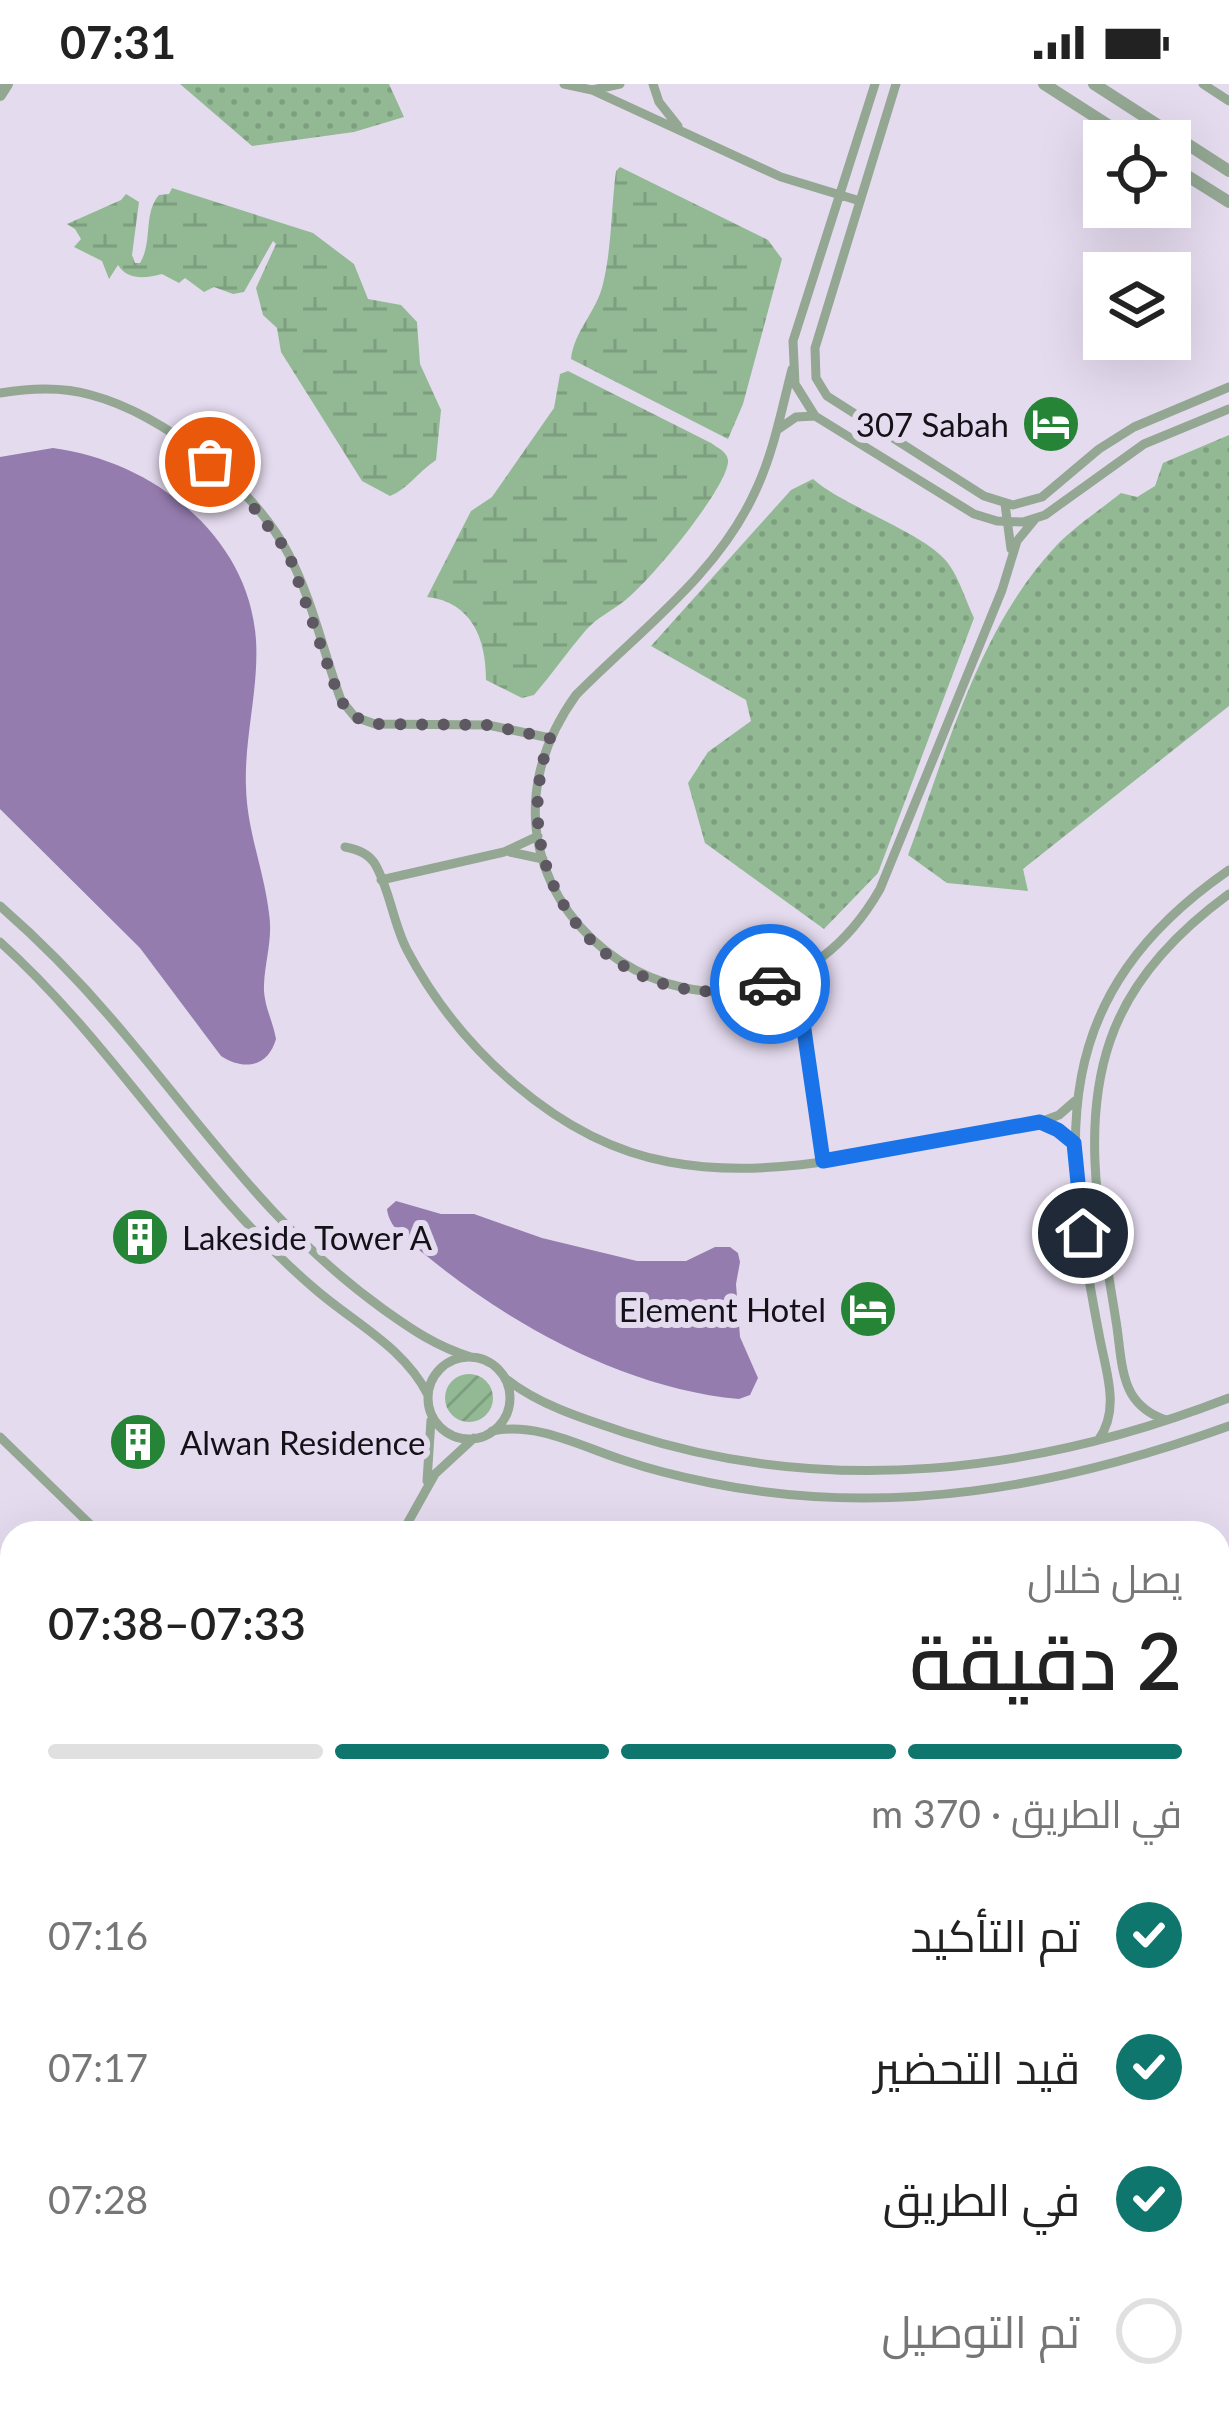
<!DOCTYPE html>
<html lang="ar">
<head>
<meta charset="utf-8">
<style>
  :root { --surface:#fff; --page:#f6f6f6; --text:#222; --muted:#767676; --line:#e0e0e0; --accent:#0f766e }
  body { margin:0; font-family:Lato,Cairo,sans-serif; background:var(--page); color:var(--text); direction:rtl; height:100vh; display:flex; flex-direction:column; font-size:45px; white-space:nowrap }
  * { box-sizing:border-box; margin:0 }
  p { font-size:39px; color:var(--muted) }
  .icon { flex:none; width:66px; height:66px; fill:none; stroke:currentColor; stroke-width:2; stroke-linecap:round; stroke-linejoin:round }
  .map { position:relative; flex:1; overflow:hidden; direction:ltr }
  .panel { position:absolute; left:0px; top:1437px; width:1230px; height:900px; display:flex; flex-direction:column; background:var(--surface); border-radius:36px 36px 0 0; box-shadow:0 12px 48px #0002; direction:rtl }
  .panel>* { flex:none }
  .fabs { position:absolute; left:1083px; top:36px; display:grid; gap:24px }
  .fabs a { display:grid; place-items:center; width:108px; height:108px; border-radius:0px; background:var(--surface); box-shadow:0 12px 48px #0002; font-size:60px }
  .pin { position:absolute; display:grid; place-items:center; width:102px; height:102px; color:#fff; margin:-51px; border:6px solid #fff; border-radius:50%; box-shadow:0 3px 12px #0007 }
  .courier { position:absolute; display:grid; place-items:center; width:120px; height:120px; margin:-60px; border:9px solid #1a73e8; border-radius:50%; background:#fff; color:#222; box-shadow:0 3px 15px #0007 }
  .headline em { font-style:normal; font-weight:600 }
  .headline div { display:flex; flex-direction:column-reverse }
  .headline { display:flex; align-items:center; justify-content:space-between; height:204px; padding:0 48px }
  h1 { font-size:78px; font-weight:600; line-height:90px }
  .bar { display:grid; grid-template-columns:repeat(4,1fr); gap:18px 12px; align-content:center; height:144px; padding:0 48px }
  .bar i { height:15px; border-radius:9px; background:var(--line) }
  .bar .on { background:var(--accent) }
  .bar p { grid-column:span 4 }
  ol { padding:0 48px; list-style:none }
  li { display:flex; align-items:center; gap:36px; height:132px }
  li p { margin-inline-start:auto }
  li .icon { padding:12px; border-radius:50%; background:var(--accent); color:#fff; stroke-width:4 }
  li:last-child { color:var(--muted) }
  li i { width:66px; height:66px; border:6px solid var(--line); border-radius:50% }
  .status { display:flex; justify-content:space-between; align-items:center; height:84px; padding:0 60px; background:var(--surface); direction:ltr }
  .status svg { height:33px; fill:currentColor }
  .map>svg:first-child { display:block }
  .grass { fill:url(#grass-dots) }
  .wetland { fill:url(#wetland-marsh) }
  .garden { fill:url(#garden-furrows) }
  .water { fill:#957cae }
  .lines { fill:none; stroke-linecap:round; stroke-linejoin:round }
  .minor { stroke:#93a793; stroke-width:9 }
  .tertiary { stroke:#93a793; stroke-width:12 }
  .motorway { stroke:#39643d; stroke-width:18 }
  .motorway-bridge { stroke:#39643d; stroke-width:18 }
  .done { stroke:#5e5863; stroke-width:12; stroke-dasharray:0 21.6 }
  .route { stroke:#1a73e8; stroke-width:15 }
  .labels { text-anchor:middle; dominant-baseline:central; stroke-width:12; stroke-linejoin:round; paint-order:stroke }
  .poi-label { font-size:33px; fill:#151118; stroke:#e5dbef; text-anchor:end }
</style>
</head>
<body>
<div class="status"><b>07:31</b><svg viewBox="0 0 49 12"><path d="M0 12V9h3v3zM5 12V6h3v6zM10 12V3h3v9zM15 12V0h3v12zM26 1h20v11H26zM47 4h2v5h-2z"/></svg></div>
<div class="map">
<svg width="1229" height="2337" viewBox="0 0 1229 2337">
  <defs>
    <pattern id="grass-dots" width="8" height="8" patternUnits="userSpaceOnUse" patternTransform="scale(3)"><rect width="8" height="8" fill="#92b994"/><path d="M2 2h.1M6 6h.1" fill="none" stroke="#7d9e7f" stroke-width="1.8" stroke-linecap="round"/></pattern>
    <pattern id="wetland-marsh" width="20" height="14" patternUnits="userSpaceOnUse" patternTransform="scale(3)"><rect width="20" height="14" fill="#92b994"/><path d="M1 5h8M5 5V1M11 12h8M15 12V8" fill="none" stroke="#7d9e7f"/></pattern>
    <pattern id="garden-furrows" width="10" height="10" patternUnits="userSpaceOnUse" patternTransform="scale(3)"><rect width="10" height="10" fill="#92b994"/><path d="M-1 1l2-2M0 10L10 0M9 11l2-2" fill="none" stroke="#7d9e7f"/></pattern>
  </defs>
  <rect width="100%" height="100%" fill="#e5dbef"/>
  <!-- grass -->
  <path class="grass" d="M180,0H389L404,33L354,48L252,62Z
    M1229,351V622L1023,785L1028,807L947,799L908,771C947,667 978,545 1056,462C1075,442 1100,426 1121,409L1137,413L1155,402L1163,379Z
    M813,395C844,423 931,451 950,482C960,497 966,517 974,534L878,789L824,845L705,759L688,699L708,668L751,637L746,616L651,562L791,406Z"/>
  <!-- wetland -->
  <path class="wetland" d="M620,83L768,156L782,175L743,320L728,355L571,275C574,247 596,229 603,200C612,162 611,125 616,87Z
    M172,104L313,149L354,180L368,215L401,221L417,238L420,280L441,326L436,376C418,388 409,404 390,412L362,397L281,268L277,244L263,231L256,204L276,160L273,157L244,208L233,210L214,203L204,208L185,194L179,199L162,190C146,194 128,197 118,181L109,195L102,177L74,163L81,155L75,145L67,140L121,116L126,110L139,118L132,171L135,179H140C153,158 143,129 159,111L169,110Z
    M568,287L711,359C718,364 729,369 728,378C726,406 647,501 623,518C610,528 598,533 586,546C568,567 552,590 534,611L522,614L486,596C486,555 472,518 427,513L471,427L492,413L554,324L560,290Z"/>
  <!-- garden -->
  <path class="garden" d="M445 1314a24 24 0 1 1 48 0a24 24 0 1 1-48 0Z"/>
  <!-- water -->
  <path class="water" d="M53,364C152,377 249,451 256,556C259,605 244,654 246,703C247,747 264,786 269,829C273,855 265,876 264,901C263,920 273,937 276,955C268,983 244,987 221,972L140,864L0,725V373Z
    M396,1117L441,1130H474L542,1154L637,1177H686L715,1163H730L738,1169L740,1178L736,1200L740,1253L758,1294L750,1311L739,1315C628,1305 512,1242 428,1173C412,1160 389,1146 387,1125Z"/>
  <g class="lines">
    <!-- minor -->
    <path class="minor" d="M564,0L592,6L620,0
      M653,0L659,18L678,42
      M875,0L793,257L795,300L815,332L974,430L997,437L1023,438L1045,431L1144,360L1229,325
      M896,0L815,264L816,294L827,312L984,412L1013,421L1042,413L1099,365L1134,343L1229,303
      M1203,0L1229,17
      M592,6L781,93L860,117
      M792,285C781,328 773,371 754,410C716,492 638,548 576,611C422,825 745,1041 880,805L1002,506L1017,457L1036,434
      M0,309C30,304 61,302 91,311C164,330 253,402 288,469C312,515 323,567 341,616L355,633L375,640L488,641L550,654
      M777,346L796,333L815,332
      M1005,420L1011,465
      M345,763C357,765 368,769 375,780C390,806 393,839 407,866C458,963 558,1058 669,1078C791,1101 919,1055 1040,1038L1059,1031L1075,1017
      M510,768L543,775
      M381,796L504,768L538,752
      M0,822C46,862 88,906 127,953C210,1052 276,1148 383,1225C411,1245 437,1263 471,1273
      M0,858C117,963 195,1103 315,1205C354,1239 404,1263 428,1311
      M805,886L802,932L823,1077
      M1040,1038L1059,1046L1074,1059
      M428 1314a41 41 0 1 1 82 0a41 41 0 1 1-82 0Z
      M505,1294C540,1322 587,1336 630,1350C829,1414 1036,1389 1229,1314
      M1166,1336C1151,1331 1139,1323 1131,1309C1120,1289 1120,1260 1116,1237C1102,1147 1079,1047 1110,957C1131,895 1177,848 1229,810
      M492,1347C538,1338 580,1362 623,1376C652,1386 681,1393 711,1399C888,1435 1061,1403 1229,1342
      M0,1353L99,1449
      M1099,1355C1121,1324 1105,1285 1099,1250C1061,1054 1047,912 1229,786
      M427,1397L431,1336
      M402,1449L435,1390L474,1354
      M0,1809L12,1819
      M0,1933L12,1947
      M0,2086H12
      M0,2098H12
      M0,2165H12
      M0,2174L12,2173
      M0,2191H12
      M0,2208H12
      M0,2225L12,2233
      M0,2237L12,2243
      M0,2307L12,2308
      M0,2317L12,2318
      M0,2325L33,2329
      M0,2334L13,2336
      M127,2337V2325
      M159,2337V2325
      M251,2337V2325"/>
    <!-- tertiary -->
    <path class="tertiary" d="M1044,0L1133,57
      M1094,0L1229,87
      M0,11L7,0
      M1170,81L1229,118
      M0,1493L12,1502"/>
    <!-- motorway -->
    <path class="motorway" d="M0,1625L12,1630
      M1218,1910L1229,1907
      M1218,1939L1229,1933
      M1218,1961L1229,1954
      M1218,2000L1229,1992
      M1218,2051L1229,2043
      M1218,2181L1229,2189
      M490,2325L491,2337
      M556,2325L575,2337
      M906,2325L921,2337
      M1035,2325L1050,2337
      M1068,2325L1083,2337
      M1086,2325L1101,2337
      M429,2337L430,2325
      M456,2337L459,2325
      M655,2337L674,2325
      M734,2337L751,2325
      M808,2337L825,2325
      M868,2337L870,2333"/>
    <!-- motorway-bridge -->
    <path class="motorway-bridge" d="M1218,2088L1229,2104
      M876,2325L890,2337"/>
  </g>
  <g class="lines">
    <!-- done -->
    <path class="done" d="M210,378L244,411L288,468L340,616L355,633L375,640L488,641L550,654C498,800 616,942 770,900"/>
    <!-- route -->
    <path class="route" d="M770,900L786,895L802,932L823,1077L1040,1038L1058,1046L1074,1059L1083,1149"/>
  </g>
  <!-- icons -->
  <defs>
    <symbol id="hotel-disc" viewBox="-11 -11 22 22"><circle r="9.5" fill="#268436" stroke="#e5dbef"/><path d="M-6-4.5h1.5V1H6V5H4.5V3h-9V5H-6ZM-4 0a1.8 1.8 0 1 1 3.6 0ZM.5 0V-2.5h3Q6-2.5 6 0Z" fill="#fff"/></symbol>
    <symbol id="building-disc" viewBox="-11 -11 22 22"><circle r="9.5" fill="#268436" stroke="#e5dbef"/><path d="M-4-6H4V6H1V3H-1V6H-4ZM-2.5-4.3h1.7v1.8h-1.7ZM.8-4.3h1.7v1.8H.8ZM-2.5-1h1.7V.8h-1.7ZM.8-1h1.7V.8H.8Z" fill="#fff"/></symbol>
  </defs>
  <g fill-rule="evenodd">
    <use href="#hotel-disc" x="1018" y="307" width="66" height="66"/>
    <use href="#building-disc" x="107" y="1120" width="66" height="66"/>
    <use href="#hotel-disc" x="835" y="1192" width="66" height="66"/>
    <use href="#building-disc" x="105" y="1325" width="66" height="66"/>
  </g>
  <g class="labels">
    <!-- poi labels -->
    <g class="poi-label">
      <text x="1009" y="340">307 Sabah</text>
      <text x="182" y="1153" text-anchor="start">Lakeside Tower A</text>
      <text x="826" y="1225">Element Hotel</text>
      <text x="180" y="1358" text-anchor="start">Alwan Residence</text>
    </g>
  </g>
</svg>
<div class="fabs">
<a><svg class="icon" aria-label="locate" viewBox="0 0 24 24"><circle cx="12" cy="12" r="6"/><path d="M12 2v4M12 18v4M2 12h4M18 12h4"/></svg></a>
<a><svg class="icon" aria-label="layers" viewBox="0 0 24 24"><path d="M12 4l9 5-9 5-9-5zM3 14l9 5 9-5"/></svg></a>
</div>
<div class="pin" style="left:210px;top:378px;background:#ea580c"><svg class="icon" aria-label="bag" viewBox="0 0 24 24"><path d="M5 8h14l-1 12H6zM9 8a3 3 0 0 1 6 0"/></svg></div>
<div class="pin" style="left:1083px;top:1149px;background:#1f2937"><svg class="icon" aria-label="home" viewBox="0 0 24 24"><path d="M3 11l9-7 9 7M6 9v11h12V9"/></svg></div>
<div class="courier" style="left:770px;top:900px"><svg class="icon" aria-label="car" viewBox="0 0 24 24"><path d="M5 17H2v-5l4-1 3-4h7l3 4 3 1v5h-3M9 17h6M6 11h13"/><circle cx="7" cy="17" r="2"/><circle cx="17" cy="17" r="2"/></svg></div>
<section class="panel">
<div class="headline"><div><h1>2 دقيقة</h1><p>يصل خلال</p></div><em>07:33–07:38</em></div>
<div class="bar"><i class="on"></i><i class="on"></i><i class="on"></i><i></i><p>في الطريق · 370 m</p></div>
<ol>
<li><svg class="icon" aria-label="check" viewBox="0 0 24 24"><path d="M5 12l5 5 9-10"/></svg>تم التأكيد<p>07:16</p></li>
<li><svg class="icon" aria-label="check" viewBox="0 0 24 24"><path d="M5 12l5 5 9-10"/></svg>قيد التحضير<p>07:17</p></li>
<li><svg class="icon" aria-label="check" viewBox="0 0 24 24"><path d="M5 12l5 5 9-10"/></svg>في الطريق<p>07:28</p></li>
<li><i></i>تم التوصيل</li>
</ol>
</section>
</div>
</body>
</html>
